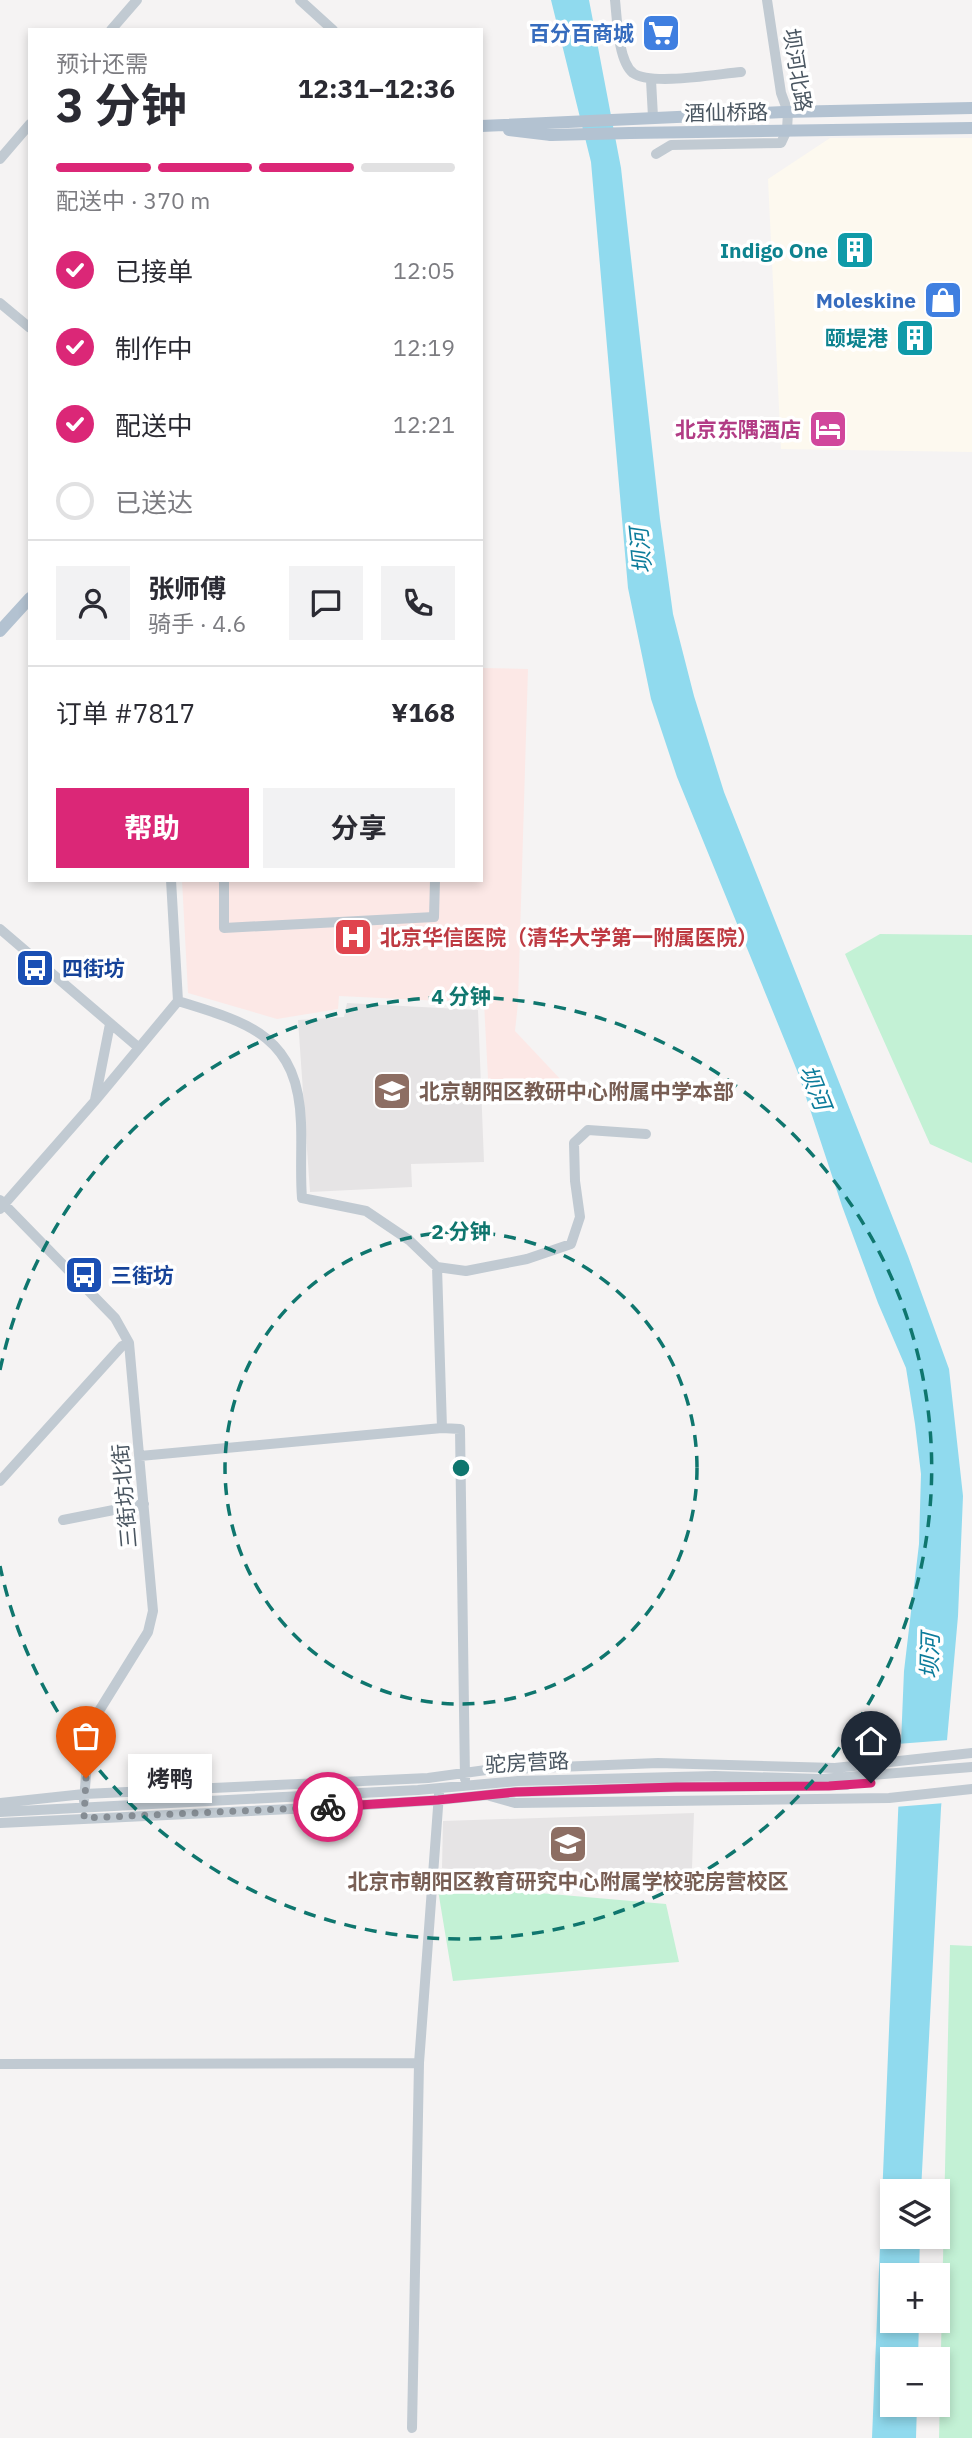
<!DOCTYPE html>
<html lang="zh">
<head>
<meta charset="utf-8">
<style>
  :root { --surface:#fff; --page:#f2f2f3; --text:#2b2b33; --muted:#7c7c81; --line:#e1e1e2; --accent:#db2777 }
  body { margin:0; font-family:"IBM Plex Sans","Noto Sans SC",sans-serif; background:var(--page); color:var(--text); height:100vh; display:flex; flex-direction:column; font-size:26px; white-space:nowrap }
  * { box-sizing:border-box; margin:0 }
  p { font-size:23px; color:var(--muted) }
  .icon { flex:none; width:38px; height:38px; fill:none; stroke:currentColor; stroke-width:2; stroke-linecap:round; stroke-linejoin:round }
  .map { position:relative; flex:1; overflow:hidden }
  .panel { position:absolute; left:28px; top:28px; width:455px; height:854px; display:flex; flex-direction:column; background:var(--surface); border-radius:0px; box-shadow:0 4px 10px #0003 }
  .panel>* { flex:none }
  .buttons { position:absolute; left:880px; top:2179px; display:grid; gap:14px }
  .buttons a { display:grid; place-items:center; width:70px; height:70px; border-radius:0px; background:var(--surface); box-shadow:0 4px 10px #0003; font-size:35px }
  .pin { position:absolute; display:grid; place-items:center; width:60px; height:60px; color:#fff; margin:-72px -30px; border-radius:50% 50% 50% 0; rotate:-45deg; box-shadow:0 0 7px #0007 }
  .pin .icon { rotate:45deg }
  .courier { position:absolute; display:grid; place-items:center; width:70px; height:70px; margin:-35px; border:5px solid #db2777; border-radius:50%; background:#fff; color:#222; box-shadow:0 2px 9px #0007 }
  .bubble { position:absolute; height:49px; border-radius:0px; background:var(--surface); box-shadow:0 4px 10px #0003; font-size:23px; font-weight:700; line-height:49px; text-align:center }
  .headline em { font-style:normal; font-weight:700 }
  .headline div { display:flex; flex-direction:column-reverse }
  .headline { display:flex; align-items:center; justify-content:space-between; height:119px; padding:0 28px }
  h1 { font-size:46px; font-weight:700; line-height:52px }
  .bar { display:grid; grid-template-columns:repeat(4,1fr); gap:10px 7px; align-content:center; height:84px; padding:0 28px }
  .bar i { height:9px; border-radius:5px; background:var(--line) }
  .bar .current { background:var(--accent) }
  .bar p { grid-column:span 4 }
  .line { display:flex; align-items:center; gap:18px; padding:0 28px; border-top:2px solid var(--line) }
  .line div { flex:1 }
  .round { display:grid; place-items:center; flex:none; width:74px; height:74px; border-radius:0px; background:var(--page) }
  ol { padding:0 28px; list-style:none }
  li { display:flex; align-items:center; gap:21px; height:77px }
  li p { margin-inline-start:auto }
  li .icon { padding:7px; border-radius:50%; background:var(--accent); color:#fff; stroke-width:4 }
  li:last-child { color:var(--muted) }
  li i { width:38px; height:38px; border:4px solid var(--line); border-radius:50% }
  .primary-button { display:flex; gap:14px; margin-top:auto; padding:14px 28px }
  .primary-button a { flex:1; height:80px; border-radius:0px; background:var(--accent); color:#fff; font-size:28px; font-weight:700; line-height:80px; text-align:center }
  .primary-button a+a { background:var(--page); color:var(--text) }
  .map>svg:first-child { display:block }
  .commercial { fill:#fdf9ef }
  .education { fill:#e6e4e5 }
  .medical { fill:#fce8e6 }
  .green { fill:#c3f1d5 }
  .water { fill:#90daee }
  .pier { fill:#f5f3f3 }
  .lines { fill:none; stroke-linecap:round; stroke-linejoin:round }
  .minor { stroke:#c1cad2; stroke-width:10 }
  .major { stroke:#b3c2d1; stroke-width:12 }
  .major-bridge { stroke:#b3c2d1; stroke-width:12 }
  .done { stroke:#868d94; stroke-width:7; stroke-dasharray:0 12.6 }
  .route { stroke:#db2777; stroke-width:9 }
  .ring { fill:none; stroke:#0f766e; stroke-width:3.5; stroke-dasharray:12 9 }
  .labels { text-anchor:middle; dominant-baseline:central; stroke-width:7; stroke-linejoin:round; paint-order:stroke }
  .shop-label { font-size:21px; font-weight:bold; fill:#366cbe; stroke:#fff; text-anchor:end }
  .street-label { font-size:21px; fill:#4a5661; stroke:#fff }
  .culture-label { font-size:21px; font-weight:bold; fill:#0d838f; stroke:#fff; text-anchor:end }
  .hotel-label { font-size:21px; font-weight:bold; fill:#b23c85; stroke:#fff; text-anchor:end }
  .health-label { font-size:21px; font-weight:bold; fill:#be3a42; stroke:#fff; text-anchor:start }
  .transit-label { font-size:21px; font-weight:bold; fill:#164399; stroke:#fff; text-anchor:start }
  .education-label { font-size:21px; font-weight:bold; fill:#785e54; stroke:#fff; text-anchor:start }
  .water-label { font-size:23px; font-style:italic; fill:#0c7c9b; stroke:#fff }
  .centre { fill:#0f766e; stroke:#fff; stroke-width:3.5 }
  .ring-label { font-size:21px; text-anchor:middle; font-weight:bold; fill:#0f766e; stroke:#fff; stroke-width:7; stroke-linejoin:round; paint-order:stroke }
</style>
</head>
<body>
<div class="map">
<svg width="972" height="2438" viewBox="0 0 972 2438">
  <rect width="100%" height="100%" fill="#f5f3f3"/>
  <!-- commercial -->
  <path class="commercial" d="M830,138H972V452L781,449L768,179Z"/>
  <!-- education -->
  <path class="education" d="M347,1003L478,1010L484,1162L411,1164L412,1187L310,1192L298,1020L344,1017Z
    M694,1813L691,1895L442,1868L443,1821Z"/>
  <!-- medical -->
  <path class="medical" d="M481,668L528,669L518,1003L515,1031L563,1082V1097H489L484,1003L339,996L338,1009L277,1019L188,993L182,880H481Z"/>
  <!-- green -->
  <path class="green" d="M880,934L972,935V1163L930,1144L845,954Z
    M437,1884L666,1904L679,1962L453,1981Z
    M950,1945L972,1946V2438H939Z"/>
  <!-- water -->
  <path class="water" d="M551,0H589L621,168L660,519L673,614L694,696L724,792L908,1256L949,1369L963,1496L958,1616L941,1808L921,2191H892V2236L920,2237L919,2275H892V2320L919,2321L918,2359H892V2404L917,2405L916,2438H872L904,1671L919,1544L921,1474L915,1424L906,1368L878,1303L842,1206L798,1073L677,777L651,699L628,588L591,162Z"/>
  <!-- pier -->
  <path class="pier" d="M949,1740L945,1803L894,1807L897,1744Z"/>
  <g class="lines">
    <!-- minor -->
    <path class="minor" d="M300,0L333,30
      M615,0C617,18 618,61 633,73C651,86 717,74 741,72
      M111,30L137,0
      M651,80L653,117
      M656,154L671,145L781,143L787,130L788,112L781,93L767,0
      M0,159L30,124
      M0,303L30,328
      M224,880V928L434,917L435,880
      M0,929L138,1047
      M178,1001C250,1023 298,1036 301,1123C302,1148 300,1173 302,1198L366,1211L409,1240L437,1267L466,1271L527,1259L571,1244L580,1217L575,1181L574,1143L588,1130L646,1134
      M95,1100L110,1024
      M0,1200L115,1318L129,1343L153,1611L148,1632L99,1711L87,1762L84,1801
      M0,1209L94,1102L178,1001L171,880
      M437,1267L442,1428
      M140,1456L442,1428L460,1429L465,1779
      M0,1481L122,1346L129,1343
      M63,1520L144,1504
      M490,1796L515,1803L889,1798L972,1789
      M0,1803L84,1794L428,1778L486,1770L658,1763L835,1768L972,1753
      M0,1812L418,1790L518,1781L715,1776L821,1779L972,1767
      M0,1823L334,1807L438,1800L516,1792L676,1787L847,1785
      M0,2064L419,2063
      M412,2428L419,2063L439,1794"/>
    <!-- major -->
    <path class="major" d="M481,126L784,112L972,108
      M509,130L551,135
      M630,133L972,128
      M0,631L30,598"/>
    <!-- major-bridge -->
    <path class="major-bridge" d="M551,135L630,133"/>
  </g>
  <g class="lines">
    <!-- done -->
    <path class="done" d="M86,1778L84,1818L328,1807"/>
    <!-- route -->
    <path class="route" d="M328,1807L438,1800L516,1792L676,1787L829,1786L871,1783"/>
  </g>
  <!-- distance rings -->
  <g class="ring">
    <circle cx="461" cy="1468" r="236"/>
    <path d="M0 1370A471 471 0 1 1 0 1566"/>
  </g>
  <!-- icons -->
  <defs>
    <symbol id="supermarket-square" viewBox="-11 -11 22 22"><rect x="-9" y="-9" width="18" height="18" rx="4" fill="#3f7fe0" stroke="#fff"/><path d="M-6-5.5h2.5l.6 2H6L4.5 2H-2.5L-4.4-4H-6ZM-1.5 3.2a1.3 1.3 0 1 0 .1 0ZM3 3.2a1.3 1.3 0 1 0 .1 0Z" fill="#fff"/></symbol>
    <symbol id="building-square" viewBox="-11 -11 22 22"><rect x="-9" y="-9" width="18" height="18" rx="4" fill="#0f9aa8" stroke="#fff"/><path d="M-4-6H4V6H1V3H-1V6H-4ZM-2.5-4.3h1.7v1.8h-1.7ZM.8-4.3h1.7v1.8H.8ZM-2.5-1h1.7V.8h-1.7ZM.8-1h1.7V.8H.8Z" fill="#fff"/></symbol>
    <symbol id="shop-square" viewBox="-11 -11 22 22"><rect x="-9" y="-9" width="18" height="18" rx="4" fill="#3f7fe0" stroke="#fff"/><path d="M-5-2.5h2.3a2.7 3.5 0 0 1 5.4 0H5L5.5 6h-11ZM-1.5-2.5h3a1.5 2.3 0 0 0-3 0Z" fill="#fff"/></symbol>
    <symbol id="hotel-square" viewBox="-11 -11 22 22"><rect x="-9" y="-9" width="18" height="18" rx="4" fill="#d1479c" stroke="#fff"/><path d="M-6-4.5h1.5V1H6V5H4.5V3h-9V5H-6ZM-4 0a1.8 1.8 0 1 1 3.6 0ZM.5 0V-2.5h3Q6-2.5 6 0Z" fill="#fff"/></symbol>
    <symbol id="hospital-square" viewBox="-11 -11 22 22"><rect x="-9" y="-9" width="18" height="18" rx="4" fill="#e0444e" stroke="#fff"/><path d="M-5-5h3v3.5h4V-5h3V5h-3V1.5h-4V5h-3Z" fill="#fff"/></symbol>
    <symbol id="bus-square" viewBox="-11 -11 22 22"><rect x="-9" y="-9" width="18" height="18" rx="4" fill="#1a4fb4" stroke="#fff"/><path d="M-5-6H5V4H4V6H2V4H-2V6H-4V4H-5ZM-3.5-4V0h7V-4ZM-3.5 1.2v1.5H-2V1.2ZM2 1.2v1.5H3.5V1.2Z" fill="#fff"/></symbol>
    <symbol id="school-square" viewBox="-11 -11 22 22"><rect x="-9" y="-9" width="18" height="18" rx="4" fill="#8d6e63" stroke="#fff"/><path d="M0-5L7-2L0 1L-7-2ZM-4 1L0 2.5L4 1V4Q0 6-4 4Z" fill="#fff"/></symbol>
  </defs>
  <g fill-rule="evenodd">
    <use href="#supermarket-square" x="639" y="11" width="44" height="44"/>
    <use href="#building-square" x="833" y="228" width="44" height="44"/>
    <use href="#shop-square" x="921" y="278" width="44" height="44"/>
    <use href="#building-square" x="893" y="316" width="44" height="44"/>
    <use href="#hotel-square" x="806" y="407" width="44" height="44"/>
    <use href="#hospital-square" x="331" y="915" width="44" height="44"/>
    <use href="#bus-square" x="13" y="946" width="44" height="44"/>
    <use href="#school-square" x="370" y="1069" width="44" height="44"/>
    <use href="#bus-square" x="62" y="1253" width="44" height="44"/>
    <use href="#school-square" x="546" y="1822" width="44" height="44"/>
  </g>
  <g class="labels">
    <!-- shop labels -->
    <g class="shop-label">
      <text x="634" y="33">百分百商城</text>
      <text x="916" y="300">Moleskine</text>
    </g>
    <!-- street labels -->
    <g class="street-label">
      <text transform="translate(798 70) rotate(81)">坝河北路</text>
      <text transform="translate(726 112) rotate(-1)">酒仙桥路</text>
      <text transform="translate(124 1496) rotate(-95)">三街坊北街</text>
      <text transform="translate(527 1762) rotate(-3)">驼房营路</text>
    </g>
    <!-- culture labels -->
    <g class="culture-label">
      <text x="828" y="250">Indigo One</text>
      <text x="888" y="338">颐堤港</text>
    </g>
    <!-- hotel labels -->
    <g class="hotel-label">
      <text x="801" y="429">北京东隅酒店</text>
    </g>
    <!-- health labels -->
    <g class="health-label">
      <text x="380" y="937">北京华信医院（清华大学第一附属医院）</text>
    </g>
    <!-- transit labels -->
    <g class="transit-label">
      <text x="62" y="968">四街坊</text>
      <text x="111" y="1275">三街坊</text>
    </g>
    <!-- education labels -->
    <g class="education-label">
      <text x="419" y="1091">北京朝阳区教研中心附属中学本部</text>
      <text x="568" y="1881" text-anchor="middle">北京市朝阳区教育研究中心附属学校驼房营校区</text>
    </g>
    <!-- water labels -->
    <g class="water-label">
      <text transform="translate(640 551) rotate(-96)">坝河</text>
      <text transform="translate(816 1087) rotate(68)">坝河</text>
      <text transform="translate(929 1656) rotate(-89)">坝河</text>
    </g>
  </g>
  <circle cx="461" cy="1468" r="10" class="centre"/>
  <g class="ring-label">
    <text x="461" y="1004">4 分钟</text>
    <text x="461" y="1239">2 分钟</text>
  </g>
</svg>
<div class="buttons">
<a><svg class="icon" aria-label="layers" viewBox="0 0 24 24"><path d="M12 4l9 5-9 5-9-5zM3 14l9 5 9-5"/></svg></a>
<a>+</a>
<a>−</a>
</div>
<div class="pin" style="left:86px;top:1778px;background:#ea580c"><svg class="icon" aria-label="bag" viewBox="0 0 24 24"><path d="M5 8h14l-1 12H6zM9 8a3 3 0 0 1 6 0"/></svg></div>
<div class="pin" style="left:871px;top:1783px;background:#1f2937"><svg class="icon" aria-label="home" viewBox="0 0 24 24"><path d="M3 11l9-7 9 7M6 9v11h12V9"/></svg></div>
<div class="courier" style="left:328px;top:1807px"><svg class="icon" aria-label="bike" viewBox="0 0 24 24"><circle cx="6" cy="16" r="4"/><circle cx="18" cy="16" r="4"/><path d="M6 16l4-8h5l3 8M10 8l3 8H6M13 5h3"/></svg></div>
<div class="bubble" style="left:128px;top:1754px;width:84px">烤鸭</div>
<section class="panel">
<div class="headline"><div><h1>3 分钟</h1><p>预计还需</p></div><em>12:31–12:36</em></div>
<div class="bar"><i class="current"></i><i class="current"></i><i class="current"></i><i></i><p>配送中 · 370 m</p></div>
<ol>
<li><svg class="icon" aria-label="check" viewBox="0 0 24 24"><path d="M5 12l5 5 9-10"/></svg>已接单<p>12:05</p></li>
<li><svg class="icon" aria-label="check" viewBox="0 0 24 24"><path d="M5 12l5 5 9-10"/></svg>制作中<p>12:19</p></li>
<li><svg class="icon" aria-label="check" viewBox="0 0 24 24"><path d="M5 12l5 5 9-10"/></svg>配送中<p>12:21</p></li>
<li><i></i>已送达</li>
</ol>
<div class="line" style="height:126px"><a class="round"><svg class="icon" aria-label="person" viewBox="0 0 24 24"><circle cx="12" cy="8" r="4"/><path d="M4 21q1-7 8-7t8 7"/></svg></a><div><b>张师傅</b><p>骑手 · 4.6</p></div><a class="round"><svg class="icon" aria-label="chat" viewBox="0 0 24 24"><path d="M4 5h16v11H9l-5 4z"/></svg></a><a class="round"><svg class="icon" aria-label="phone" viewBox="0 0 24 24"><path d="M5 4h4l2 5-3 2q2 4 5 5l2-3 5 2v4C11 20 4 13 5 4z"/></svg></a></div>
<div class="line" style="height:91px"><div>订单 #7817</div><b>¥168</b></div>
<div class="primary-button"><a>帮助</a><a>分享</a></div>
</section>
</div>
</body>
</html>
